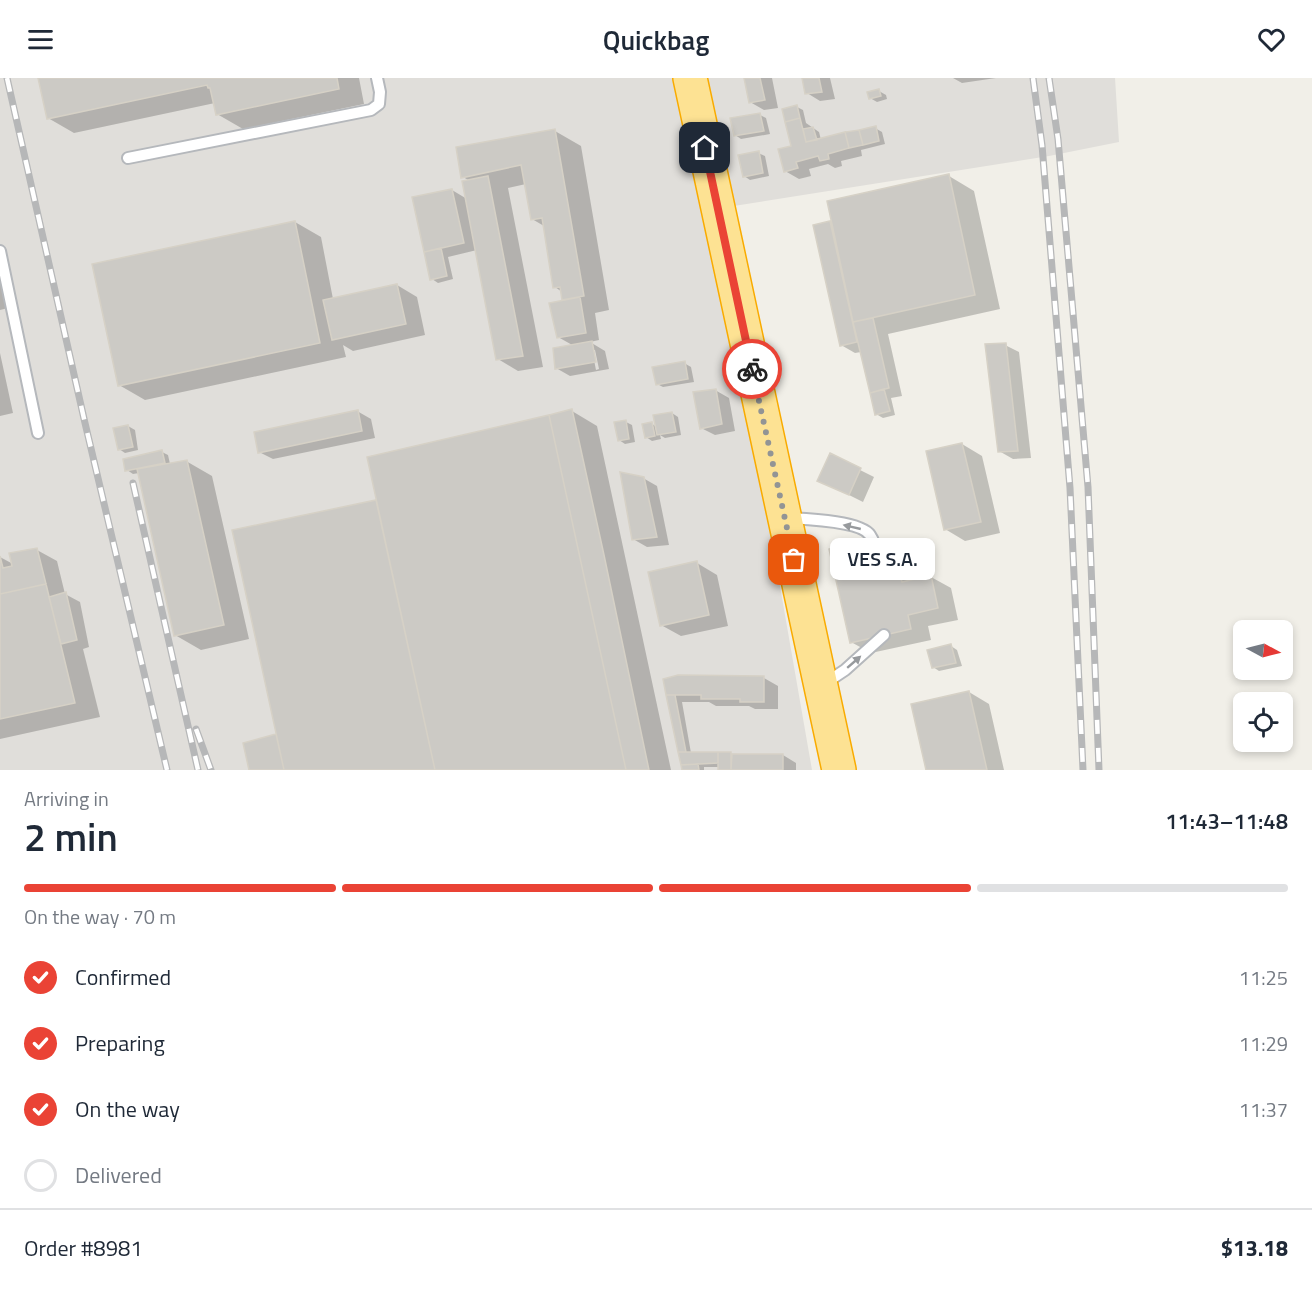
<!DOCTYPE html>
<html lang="en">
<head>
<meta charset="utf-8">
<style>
  :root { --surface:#fff; --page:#f2f2f3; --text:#1f2937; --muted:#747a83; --line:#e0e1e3; --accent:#ea4335 }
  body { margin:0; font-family:"Titillium Web",sans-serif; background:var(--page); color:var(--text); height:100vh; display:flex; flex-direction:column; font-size:22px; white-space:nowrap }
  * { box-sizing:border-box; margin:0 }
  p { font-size:20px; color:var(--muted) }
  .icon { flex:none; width:33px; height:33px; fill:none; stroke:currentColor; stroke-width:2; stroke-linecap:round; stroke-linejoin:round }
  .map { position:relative; height:692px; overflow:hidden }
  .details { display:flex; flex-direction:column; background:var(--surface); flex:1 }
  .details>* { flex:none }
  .needle { width:39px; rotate:97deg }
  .controls { position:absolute; left:1233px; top:542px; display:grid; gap:12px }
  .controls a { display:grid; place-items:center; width:60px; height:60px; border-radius:9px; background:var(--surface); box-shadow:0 3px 9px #0003; font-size:30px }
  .pin { position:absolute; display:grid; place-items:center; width:51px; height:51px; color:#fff; margin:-26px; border-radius:12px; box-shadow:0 3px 9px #0006 }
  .courier { position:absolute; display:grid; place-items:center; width:60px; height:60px; margin:-30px; border:4px solid #ea4335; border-radius:50%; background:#fff; color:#222; box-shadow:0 2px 8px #0007 }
  .bubble { position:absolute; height:42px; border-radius:9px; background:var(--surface); box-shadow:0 3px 9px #0003; font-size:20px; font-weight:600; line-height:42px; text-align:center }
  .overview em { font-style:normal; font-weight:600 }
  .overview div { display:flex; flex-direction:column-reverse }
  .overview { display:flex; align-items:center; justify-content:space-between; height:102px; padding:0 24px }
  h1 { font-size:39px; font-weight:600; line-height:45px }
  .bar { display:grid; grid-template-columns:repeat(4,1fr); gap:9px 6px; align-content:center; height:72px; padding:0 24px }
  .bar i { height:8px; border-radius:4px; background:var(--line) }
  .bar .selected { background:var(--accent) }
  .bar p { grid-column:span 4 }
  .line { display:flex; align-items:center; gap:15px; padding:0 24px; border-top:2px solid var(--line) }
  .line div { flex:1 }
  ol { padding:0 24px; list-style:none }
  li { display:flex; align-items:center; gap:18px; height:66px }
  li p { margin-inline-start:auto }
  li .icon { padding:6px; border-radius:50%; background:var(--accent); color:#fff; stroke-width:4 }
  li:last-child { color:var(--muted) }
  li i { width:33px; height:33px; border:3px solid var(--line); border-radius:50% }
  header { display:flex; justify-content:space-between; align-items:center; height:78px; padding:0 24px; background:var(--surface); font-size:27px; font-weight:600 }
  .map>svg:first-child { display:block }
  .industrial { fill:#e0deda }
  .shadow { fill:#0003; fill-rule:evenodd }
  .building { fill:#cccac5; stroke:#d6d1c6; stroke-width:1.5 }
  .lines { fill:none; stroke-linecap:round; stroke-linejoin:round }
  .lane-casing { stroke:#b5b8bc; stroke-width:14 }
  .highway-casing { stroke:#f9ab00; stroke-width:36 }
  .lane { stroke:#fff; stroke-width:10 }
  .highway { stroke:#fde293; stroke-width:33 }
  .rail-casing { stroke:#b6b7b8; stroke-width:7 }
  .rail { stroke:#fff; stroke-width:4.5; stroke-dasharray:14; stroke-linecap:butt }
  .oneway { fill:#979a9d }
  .done { stroke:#929495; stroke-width:6; stroke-dasharray:0 10.8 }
  .route { stroke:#ea4335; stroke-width:8 }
</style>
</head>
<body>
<header><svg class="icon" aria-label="menu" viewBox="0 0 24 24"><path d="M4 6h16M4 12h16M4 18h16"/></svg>Quickbag<svg class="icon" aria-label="heart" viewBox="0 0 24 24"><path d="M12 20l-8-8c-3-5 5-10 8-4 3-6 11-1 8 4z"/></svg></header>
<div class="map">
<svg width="1312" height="692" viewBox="0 0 1312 692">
  <rect width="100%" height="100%" fill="#f1efe8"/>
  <!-- industrial -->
  <path class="industrial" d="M0,0H1115L1119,64L1049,78L702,133L762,405L812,692H0Z"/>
  <!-- shadow -->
  <path class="shadow" d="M40,0H359L364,26L243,51L217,36L215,25L74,55L48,40Z
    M745,0H772L778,30L764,32L750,24Z
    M804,0H830L835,21L820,23L807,15Z
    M953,0H996L962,5Z
    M879,13L886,17L887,21L877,24L870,20Z
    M797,29L803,32L806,45L819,54L821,62L875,50L882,54L885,66L861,72L862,78L841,83L842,88L835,90L828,86L809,91L811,98L799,101L785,93L793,69Z
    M760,37L766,40L770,56L741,61L735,57Z
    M555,53L581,68L609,232L595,235L599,262L590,264L605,273L609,291L570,298L556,290L574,268L558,259L567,223L564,221L562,214L555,209L544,148L532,141L526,106L508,110L543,289L518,293L498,281L477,172L448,179L453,201L438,205L432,201L452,112L467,121L470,103L463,99ZM592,272H595L599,291L596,292Z
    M758,75L765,78L769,98L750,102L744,98Z
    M949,98L974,113L1000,231L888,256L902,318L891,320L895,337L883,340L876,336L861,274L855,275L841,267L830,145L833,147Z
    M295,144L321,159L333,221L397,207L417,219L425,257L353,273L343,267L346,279L145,322L119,307Z
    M0,173L12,229L0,232Z
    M1005,267L1019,274L1031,380L1013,381L999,373Z
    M0,275L13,335L0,338Z
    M684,285L691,289L694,304L663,309L657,306Z
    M715,312L729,320L735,353L715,357L701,350Z
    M357,333L371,341L375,360L273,381L259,374Z
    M572,333L597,348L671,692H250L245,666L276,658L278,659L234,453L378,423Z
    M672,335L678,339L681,357L665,360L660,357L661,361L652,363L646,359L652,346L657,349Z
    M626,344L632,347L635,364L625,366L619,362Z
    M128,348L135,352L138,372L125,375L119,371Z
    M962,366L982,378L1000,455L965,463L945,451Z
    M162,374L168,377L170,386L186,383L212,398L249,561L201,572L175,557L139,395L133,396L127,392Z
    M830,377L874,399L863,424L819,402Z
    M643,400L657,408L669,467L647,469L633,461Z
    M859,466L879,478L883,494L898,490L918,502L931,499L951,510L958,542L928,548L931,562L871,575L851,564Z
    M37,472L57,483L65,516L80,524L89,569L83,571L100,639L0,661V479L13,486Z
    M697,485L717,497L728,548L681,558L661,547Z
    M951,568L957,572L962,588L939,593L933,589Z
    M678,599L764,600L778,608V631H755L749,628H716L709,624H682L691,675L783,677L796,685V692H720V689H704V692H683L665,602Z
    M969,614L989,626L1004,692H927L913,627Z"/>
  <!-- building -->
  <path class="building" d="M38,0H337L339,11L216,37L210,10H208L207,7L47,41Z
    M744,0H760L765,22L749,25Z
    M802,0H819L822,14L805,16Z
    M879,11L881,18L869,21L867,14Z
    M797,27L800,40L785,44L782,31Z
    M760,35L764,53L734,58L730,40Z
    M800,40L806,64L845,54L849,70L828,76L829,81L820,83L818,78L796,84L798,90L784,94L778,71L791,68L785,44Z
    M876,48L879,63L863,67L859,52Z
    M813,49L817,62L806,64L803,51Z
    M555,51L584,218L562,222L560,209L553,210L542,140L531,142L521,87L461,100L456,69Z
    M859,52L863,67L849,70L845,54Z
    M759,73L763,95L743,99L738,77Z
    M949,96L975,217L853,244L827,123Z
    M488,98L523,278L496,282L462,103Z
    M452,111L464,165L424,174L412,119Z
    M295,143L320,265L118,308L92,186Z
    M830,143L857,264L840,268L813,147Z
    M441,170L447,198L430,202L424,174Z
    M397,206L406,246L332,262L323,222Z
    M580,219L586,255L557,260L549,225Z
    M873,240L889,310L870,315L853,244Z
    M592,263L596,284L555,291L553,270Z
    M1006,265L1018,373L998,374L985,266Z
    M685,283L688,301L656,307L652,289Z
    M716,311L722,346L700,351L693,314Z
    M884,311L890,333L875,337L870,315Z
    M572,331L604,477L649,692H626L549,337Z
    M358,332L362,353L258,375L254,354Z
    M672,334L676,354L657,357L653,337Z
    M549,337L626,692H435L367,379Z
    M626,342L629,361L618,363L614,344Z
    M652,344L655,358L645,360L642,346Z
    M128,347L133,369L118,372L113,350Z
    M962,365L981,444L944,452L926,373Z
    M162,372L165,385L125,393L123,381Z
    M830,375L861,390L849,417L817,403Z
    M187,382L224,547L174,558L137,391Z
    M620,394L644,399L657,459L632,462Z
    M376,422L435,692H284L232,452Z
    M859,464L866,496L898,489L902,504L931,497L938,530L908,537L911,551L850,565L829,471Z
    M37,470L46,506L0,516V478L3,490L12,488L9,475Z
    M697,483L709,537L660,548L648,494Z
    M46,506L75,625L0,641V516Z
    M66,514L77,562L61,566L49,519Z
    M951,566L956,585L932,590L927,572Z
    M678,597L764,598V624H740V621H701V617H666L663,601Z
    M969,613L987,692H926L911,626Z
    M666,617H675L686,674H678Z
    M276,656L284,692H249L243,665Z
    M678,674H718V685L681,687Z
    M718,674H731V692H718Z
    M732,676H783V692H731Z
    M698,686L699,692H682L681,687Z"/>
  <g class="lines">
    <defs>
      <path id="lane" d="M128,80L371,32L379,26L380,14L377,0
        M0,173L38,355
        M789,440C806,441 861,443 870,457C877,467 878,481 881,493
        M824,606L845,592L884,557"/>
      <path id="highway" d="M690,0L839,692"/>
    </defs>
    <!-- lane casing -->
    <use href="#lane" class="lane-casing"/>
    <!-- highway casing -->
    <use href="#highway" class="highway-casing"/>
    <!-- lane -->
    <use href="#lane" class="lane"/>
    <!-- highway -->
    <use href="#highway" class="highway"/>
    <defs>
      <path id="rail" d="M7,0L85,345L167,692
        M1033,0L1042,67L1070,410L1083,692
        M1049,0L1058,61L1088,409L1099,692
        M133,405L198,692
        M196,651L211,692"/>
    </defs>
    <!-- rail casing -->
    <use href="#rail" class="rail-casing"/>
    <!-- rail -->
    <use href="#rail" class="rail"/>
  </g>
  <!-- one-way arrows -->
  <defs><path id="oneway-solid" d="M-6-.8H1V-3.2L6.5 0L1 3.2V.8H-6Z" transform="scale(1.5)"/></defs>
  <g class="oneway">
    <use href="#oneway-solid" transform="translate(852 449) rotate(-167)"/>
    <use href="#oneway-solid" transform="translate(854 584) rotate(-41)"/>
  </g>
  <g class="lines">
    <!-- done -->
    <path class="done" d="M752,291L794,482"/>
    <!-- route -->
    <path class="route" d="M705,70L752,291"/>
  </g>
</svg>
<div class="controls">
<a><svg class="needle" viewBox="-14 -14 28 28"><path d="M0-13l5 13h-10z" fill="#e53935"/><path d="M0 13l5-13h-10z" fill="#747a83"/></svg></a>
<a><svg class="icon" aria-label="locate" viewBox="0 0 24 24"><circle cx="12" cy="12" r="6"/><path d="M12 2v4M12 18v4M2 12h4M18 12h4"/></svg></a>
</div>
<div class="pin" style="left:794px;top:482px;background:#ea580c"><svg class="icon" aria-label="bag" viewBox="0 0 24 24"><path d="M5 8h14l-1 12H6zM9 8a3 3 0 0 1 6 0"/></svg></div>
<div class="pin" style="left:705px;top:70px;background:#1f2937"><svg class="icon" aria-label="home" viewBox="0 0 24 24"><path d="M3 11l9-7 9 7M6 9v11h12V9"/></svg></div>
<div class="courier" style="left:752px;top:291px"><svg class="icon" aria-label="bike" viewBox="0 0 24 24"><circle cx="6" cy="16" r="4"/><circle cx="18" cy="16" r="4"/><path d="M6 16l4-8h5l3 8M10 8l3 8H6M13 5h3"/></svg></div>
<div class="bubble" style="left:830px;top:460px;width:105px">VES S.A.</div>
</div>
<section class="details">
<div class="overview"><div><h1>2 min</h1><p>Arriving in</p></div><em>11:43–11:48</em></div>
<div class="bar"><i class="selected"></i><i class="selected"></i><i class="selected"></i><i></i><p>On the way · 70 m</p></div>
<ol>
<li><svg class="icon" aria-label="check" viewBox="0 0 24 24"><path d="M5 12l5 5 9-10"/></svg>Confirmed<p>11:25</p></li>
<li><svg class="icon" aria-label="check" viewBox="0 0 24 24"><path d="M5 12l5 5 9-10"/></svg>Preparing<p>11:29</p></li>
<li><svg class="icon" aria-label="check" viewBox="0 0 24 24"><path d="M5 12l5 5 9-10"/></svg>On the way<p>11:37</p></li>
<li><i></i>Delivered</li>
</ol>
<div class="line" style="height:78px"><div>Order #8981</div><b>$13.18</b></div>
</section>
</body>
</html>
